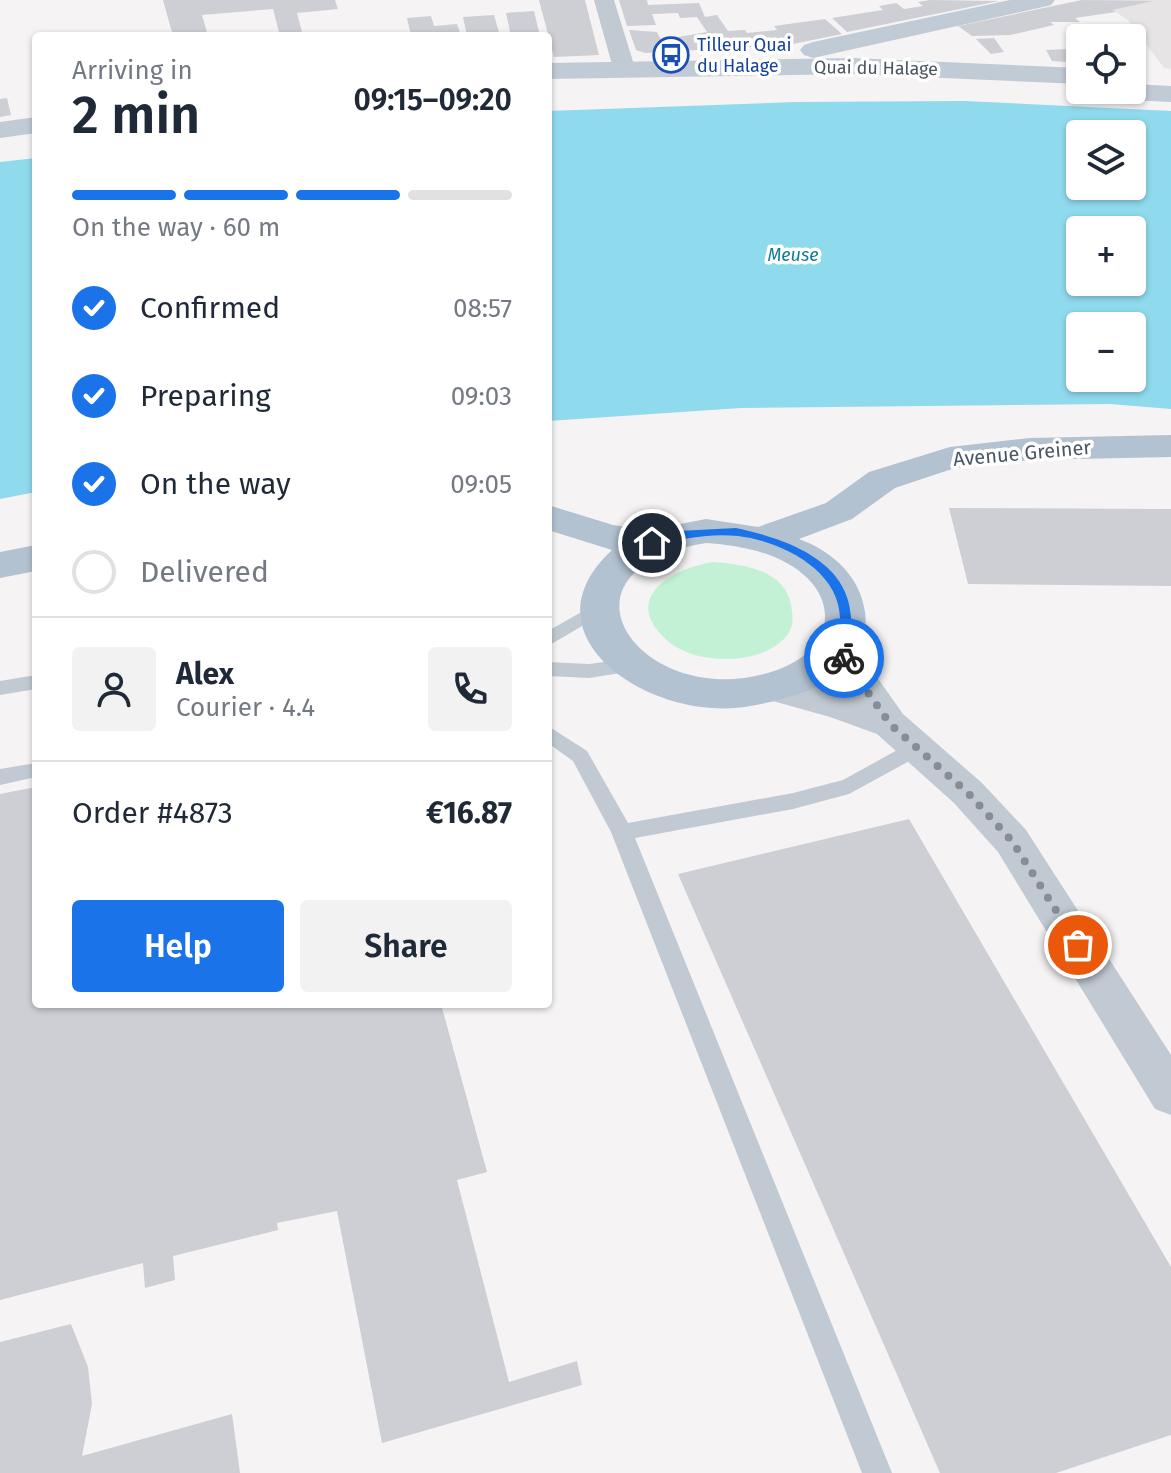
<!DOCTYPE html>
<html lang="en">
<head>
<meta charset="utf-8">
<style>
  :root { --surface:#fff; --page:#f2f2f3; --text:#1f2937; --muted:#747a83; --line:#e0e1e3; --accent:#1a73e8 }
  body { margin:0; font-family:"Fira Sans",sans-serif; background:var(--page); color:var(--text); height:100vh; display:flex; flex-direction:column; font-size:30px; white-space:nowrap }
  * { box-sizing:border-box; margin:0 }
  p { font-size:26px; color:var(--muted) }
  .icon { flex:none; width:44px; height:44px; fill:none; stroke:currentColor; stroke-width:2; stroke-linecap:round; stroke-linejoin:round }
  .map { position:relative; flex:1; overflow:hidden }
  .sheet { position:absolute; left:32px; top:32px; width:520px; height:976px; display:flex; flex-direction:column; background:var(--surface); border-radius:8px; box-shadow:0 2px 6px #0004 }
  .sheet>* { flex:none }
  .controls { position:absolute; left:1066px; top:24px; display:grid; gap:16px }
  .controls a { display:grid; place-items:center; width:80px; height:80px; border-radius:8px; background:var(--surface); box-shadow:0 2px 6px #0004; font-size:40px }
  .pin { position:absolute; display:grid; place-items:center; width:68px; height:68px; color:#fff; margin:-34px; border:4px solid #fff; border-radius:50%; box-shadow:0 2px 8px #0007 }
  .courier { position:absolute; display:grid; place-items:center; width:80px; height:80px; margin:-40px; border:6px solid #1a73e8; border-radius:50%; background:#fff; color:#222; box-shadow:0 2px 10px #0007 }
  .summary em { font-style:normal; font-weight:600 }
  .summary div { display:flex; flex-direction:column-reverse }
  .summary { display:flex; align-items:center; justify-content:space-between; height:136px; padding:0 40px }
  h1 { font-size:52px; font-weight:600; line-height:60px }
  .bar { display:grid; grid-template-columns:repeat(4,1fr); gap:12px 8px; align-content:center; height:96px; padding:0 40px }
  .bar i { height:10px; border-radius:6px; background:var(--line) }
  .bar .current { background:var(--accent) }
  .bar p { grid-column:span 4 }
  .line { display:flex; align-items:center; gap:20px; padding:0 40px; border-top:2px solid var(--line) }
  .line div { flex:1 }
  .round { display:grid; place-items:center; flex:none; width:84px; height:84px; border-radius:8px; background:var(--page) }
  ol { padding:0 40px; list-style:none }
  li { display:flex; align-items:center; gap:24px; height:88px }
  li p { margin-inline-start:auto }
  li .icon { padding:8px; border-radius:50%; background:var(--accent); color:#fff; stroke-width:4 }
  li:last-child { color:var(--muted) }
  li i { width:44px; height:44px; border:4px solid var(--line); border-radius:50% }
  .primary-button { display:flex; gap:16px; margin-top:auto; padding:16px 40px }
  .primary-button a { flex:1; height:92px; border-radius:8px; background:var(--accent); color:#fff; font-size:32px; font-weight:600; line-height:92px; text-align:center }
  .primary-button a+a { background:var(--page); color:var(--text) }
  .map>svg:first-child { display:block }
  .education { fill:#e6e4e5 }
  .green { fill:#c3f1d5 }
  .water { fill:#90daee; fill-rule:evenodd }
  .building { fill:#cdcfd5 }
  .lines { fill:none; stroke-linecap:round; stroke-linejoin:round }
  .lane { fill:#c1cad2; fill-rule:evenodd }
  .street { fill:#c1cad2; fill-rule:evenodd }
  .secondary { fill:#c1cbd6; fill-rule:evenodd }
  .primary { fill:#b3c2d1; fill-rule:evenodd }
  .route { fill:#1a73e8 }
  .done { stroke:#868d94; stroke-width:8; stroke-dasharray:0 14.4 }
  .labels { text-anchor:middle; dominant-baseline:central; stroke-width:7; stroke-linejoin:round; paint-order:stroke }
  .far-transit-label { font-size:18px; fill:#164399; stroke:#fff; text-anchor:start }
  .far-street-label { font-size:18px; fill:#4a5661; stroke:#fff }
  .far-water-label { font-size:18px; font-style:italic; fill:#0c7c9b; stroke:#fff }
  .street-label { font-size:20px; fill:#4a5661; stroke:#fff }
</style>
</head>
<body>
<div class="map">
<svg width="1171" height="1473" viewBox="0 0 1171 1473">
  <rect width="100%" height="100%" fill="#f5f3f3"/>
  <!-- education -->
  <path class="education" d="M1096,0H1171V69L1164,68L1128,20Z"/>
  <!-- green -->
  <path class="green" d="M713,562C743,564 785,570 791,605C793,617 794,625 788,634C765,666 698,666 669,642C619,600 669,569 713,562Z"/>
  <!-- water -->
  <path class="water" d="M965,101L1171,111V409L1110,404L741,408L548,421V111L796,102ZM1080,134H1132V186H1080ZM1080,230H1132V282H1080ZM1080,326H1132V378H1080Z
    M36,158V492L0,499V162Z"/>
  <!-- building -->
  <path class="building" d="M163,0H335L338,9L297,13L303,36H280L273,9L202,15L208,36H173Z
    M539,0H585L599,55L554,57Z
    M619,0H647L648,5L699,3L705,17L717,15L728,31L745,30L747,33L777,30L774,26L825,19L842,34L788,45L645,53L636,50L629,30L657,32L661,40L707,32L697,17L680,18L678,13L652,14L656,25L627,26Z
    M930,0L999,1L847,32L832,18L883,10L879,6L896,3L904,9L923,6L918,2Z
    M1082,0L1153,1L1112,10L1116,12L1075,18L1080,22H1050L1054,25L1010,35L972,36L958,26Z
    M534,11L540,36H511L506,13Z
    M494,15L500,36H467L463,17Z
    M431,16L434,26L457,24L461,36H411L407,18Z
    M994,38L1004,52L991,54L976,39Z
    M1067,49L1070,53H1080V63L1052,61L1046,50Z
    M7,98L11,115L0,117V99Z
    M949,508L1171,509V586L968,584Z
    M36,787V1004H441L487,1172L457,1180L509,1382L577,1361L582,1385L382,1443L337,1211L277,1223L278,1230L173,1256L175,1280L145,1288L143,1263L0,1300V794Z
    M909,819L1171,1267V1435L1056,1473H940L678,874Z
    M71,1324L88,1367L92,1404L82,1456L232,1414L240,1473H0V1342Z"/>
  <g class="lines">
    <!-- lane -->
    <path class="lane" d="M599,602L606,604L608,608L606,612L548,646V631Z
      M633,658L643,665L640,670L589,678L548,676V662L589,664Z
      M36,675V689L0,695V681Z
      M548,726L587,751L628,823L793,793L843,780L910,743H924L927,748L924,753L849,794L793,809L635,838L892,1473H862L611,832L573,761L548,743Z
      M36,763V777L0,785V769Z"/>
    <!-- street -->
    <path class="street" d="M594,0H614L635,68L632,73H616L613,68Z
      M837,636L850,639L903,714L982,783L1026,830L1171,1055V1115L1155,1109L998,852L954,803L877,734L830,717L762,698L757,689L762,680L775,676L851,696L819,648L824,639Z"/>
    <!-- secondary -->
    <path class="secondary" d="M1010,0H1055L1051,5L1043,7L813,58L804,55L800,50L804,45L813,42Z
      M852,58L1080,68V84L852,74L548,79V63Z
      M1080,84V90H1132V84L1171,86V102L1089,98L1080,96L1076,90Z
      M36,117V133L0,138V122Z"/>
    <!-- primary -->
    <path class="primary" d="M1171,435V457L1030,460L955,468L895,488L852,519L799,539C832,551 860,576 865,612C868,631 859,648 847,662C832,682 809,692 785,698C758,706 729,711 701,707C621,697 531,625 612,550L548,530V505L613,525L649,530L706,519L758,527L826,503L869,472L950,447L1030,438ZM706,543C732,545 759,549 783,561C841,590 839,648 777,670C645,717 537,571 706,543Z
      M36,545V571L0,578V552Z"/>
  </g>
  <!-- route -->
  <path class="route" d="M736,528C783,538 848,559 851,617C852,627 846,639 843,648L850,658L848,661H839L831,648C834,639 840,628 840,618C839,569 780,541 738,536C709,533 679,539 652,546L647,543L678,531Z"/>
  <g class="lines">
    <!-- done -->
    <path class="done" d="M844,658L890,724L968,793L1012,841L1078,945"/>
  </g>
  <!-- icons -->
  <defs>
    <symbol id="bus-ring" viewBox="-11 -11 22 22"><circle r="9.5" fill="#fff" stroke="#1a4fb4" stroke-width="1.5"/><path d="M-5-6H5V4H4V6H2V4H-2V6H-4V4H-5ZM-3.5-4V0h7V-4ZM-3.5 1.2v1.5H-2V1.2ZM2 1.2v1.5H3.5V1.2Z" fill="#1a4fb4"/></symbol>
  </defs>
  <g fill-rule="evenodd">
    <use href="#bus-ring" x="651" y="35" width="40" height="40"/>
  </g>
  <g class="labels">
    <!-- far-transit labels -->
    <g class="far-transit-label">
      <text x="697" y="45">Tilleur Quai<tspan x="697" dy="21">du Halage</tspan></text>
    </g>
    <!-- far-street labels -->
    <g class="far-street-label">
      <text transform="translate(876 68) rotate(1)">Quai du Halage</text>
    </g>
    <!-- far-water labels -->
    <g class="far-water-label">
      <text x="793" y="255">Meuse</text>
    </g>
    <!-- street labels -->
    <g class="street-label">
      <text transform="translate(1022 453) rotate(-5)">Avenue Greiner</text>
    </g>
  </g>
</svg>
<div class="controls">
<a><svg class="icon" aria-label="locate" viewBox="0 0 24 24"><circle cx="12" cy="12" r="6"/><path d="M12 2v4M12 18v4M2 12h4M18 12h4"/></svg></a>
<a><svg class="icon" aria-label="layers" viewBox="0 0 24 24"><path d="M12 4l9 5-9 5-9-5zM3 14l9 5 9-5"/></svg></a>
<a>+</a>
<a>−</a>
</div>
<div class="pin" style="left:1078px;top:945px;background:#ea580c"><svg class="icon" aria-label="bag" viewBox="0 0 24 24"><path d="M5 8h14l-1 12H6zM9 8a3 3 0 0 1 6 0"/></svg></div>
<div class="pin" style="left:652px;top:543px;background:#1f2937"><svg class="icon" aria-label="home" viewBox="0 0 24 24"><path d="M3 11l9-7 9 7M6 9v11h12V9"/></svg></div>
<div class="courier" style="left:844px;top:658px"><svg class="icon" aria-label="bike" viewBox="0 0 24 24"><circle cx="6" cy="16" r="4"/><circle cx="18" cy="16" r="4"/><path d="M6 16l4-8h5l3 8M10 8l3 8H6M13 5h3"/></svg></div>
<section class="sheet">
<div class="summary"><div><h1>2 min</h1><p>Arriving in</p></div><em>09:15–09:20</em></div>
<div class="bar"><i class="current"></i><i class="current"></i><i class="current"></i><i></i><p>On the way · 60 m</p></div>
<ol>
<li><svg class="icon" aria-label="check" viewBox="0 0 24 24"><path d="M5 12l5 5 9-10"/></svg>Confirmed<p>08:57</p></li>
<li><svg class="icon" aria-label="check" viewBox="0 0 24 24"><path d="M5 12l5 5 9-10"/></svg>Preparing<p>09:03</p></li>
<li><svg class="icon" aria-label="check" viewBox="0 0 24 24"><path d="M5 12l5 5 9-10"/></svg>On the way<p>09:05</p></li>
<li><i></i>Delivered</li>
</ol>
<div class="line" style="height:144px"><a class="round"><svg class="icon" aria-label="person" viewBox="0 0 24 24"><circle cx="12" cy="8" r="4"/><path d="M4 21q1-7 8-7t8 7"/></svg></a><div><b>Alex</b><p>Courier · 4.4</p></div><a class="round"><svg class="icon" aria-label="phone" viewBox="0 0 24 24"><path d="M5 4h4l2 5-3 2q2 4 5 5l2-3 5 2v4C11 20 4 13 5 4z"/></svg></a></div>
<div class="line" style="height:104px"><div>Order #4873</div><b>€16.87</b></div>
<div class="primary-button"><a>Help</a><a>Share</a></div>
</section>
</div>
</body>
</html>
